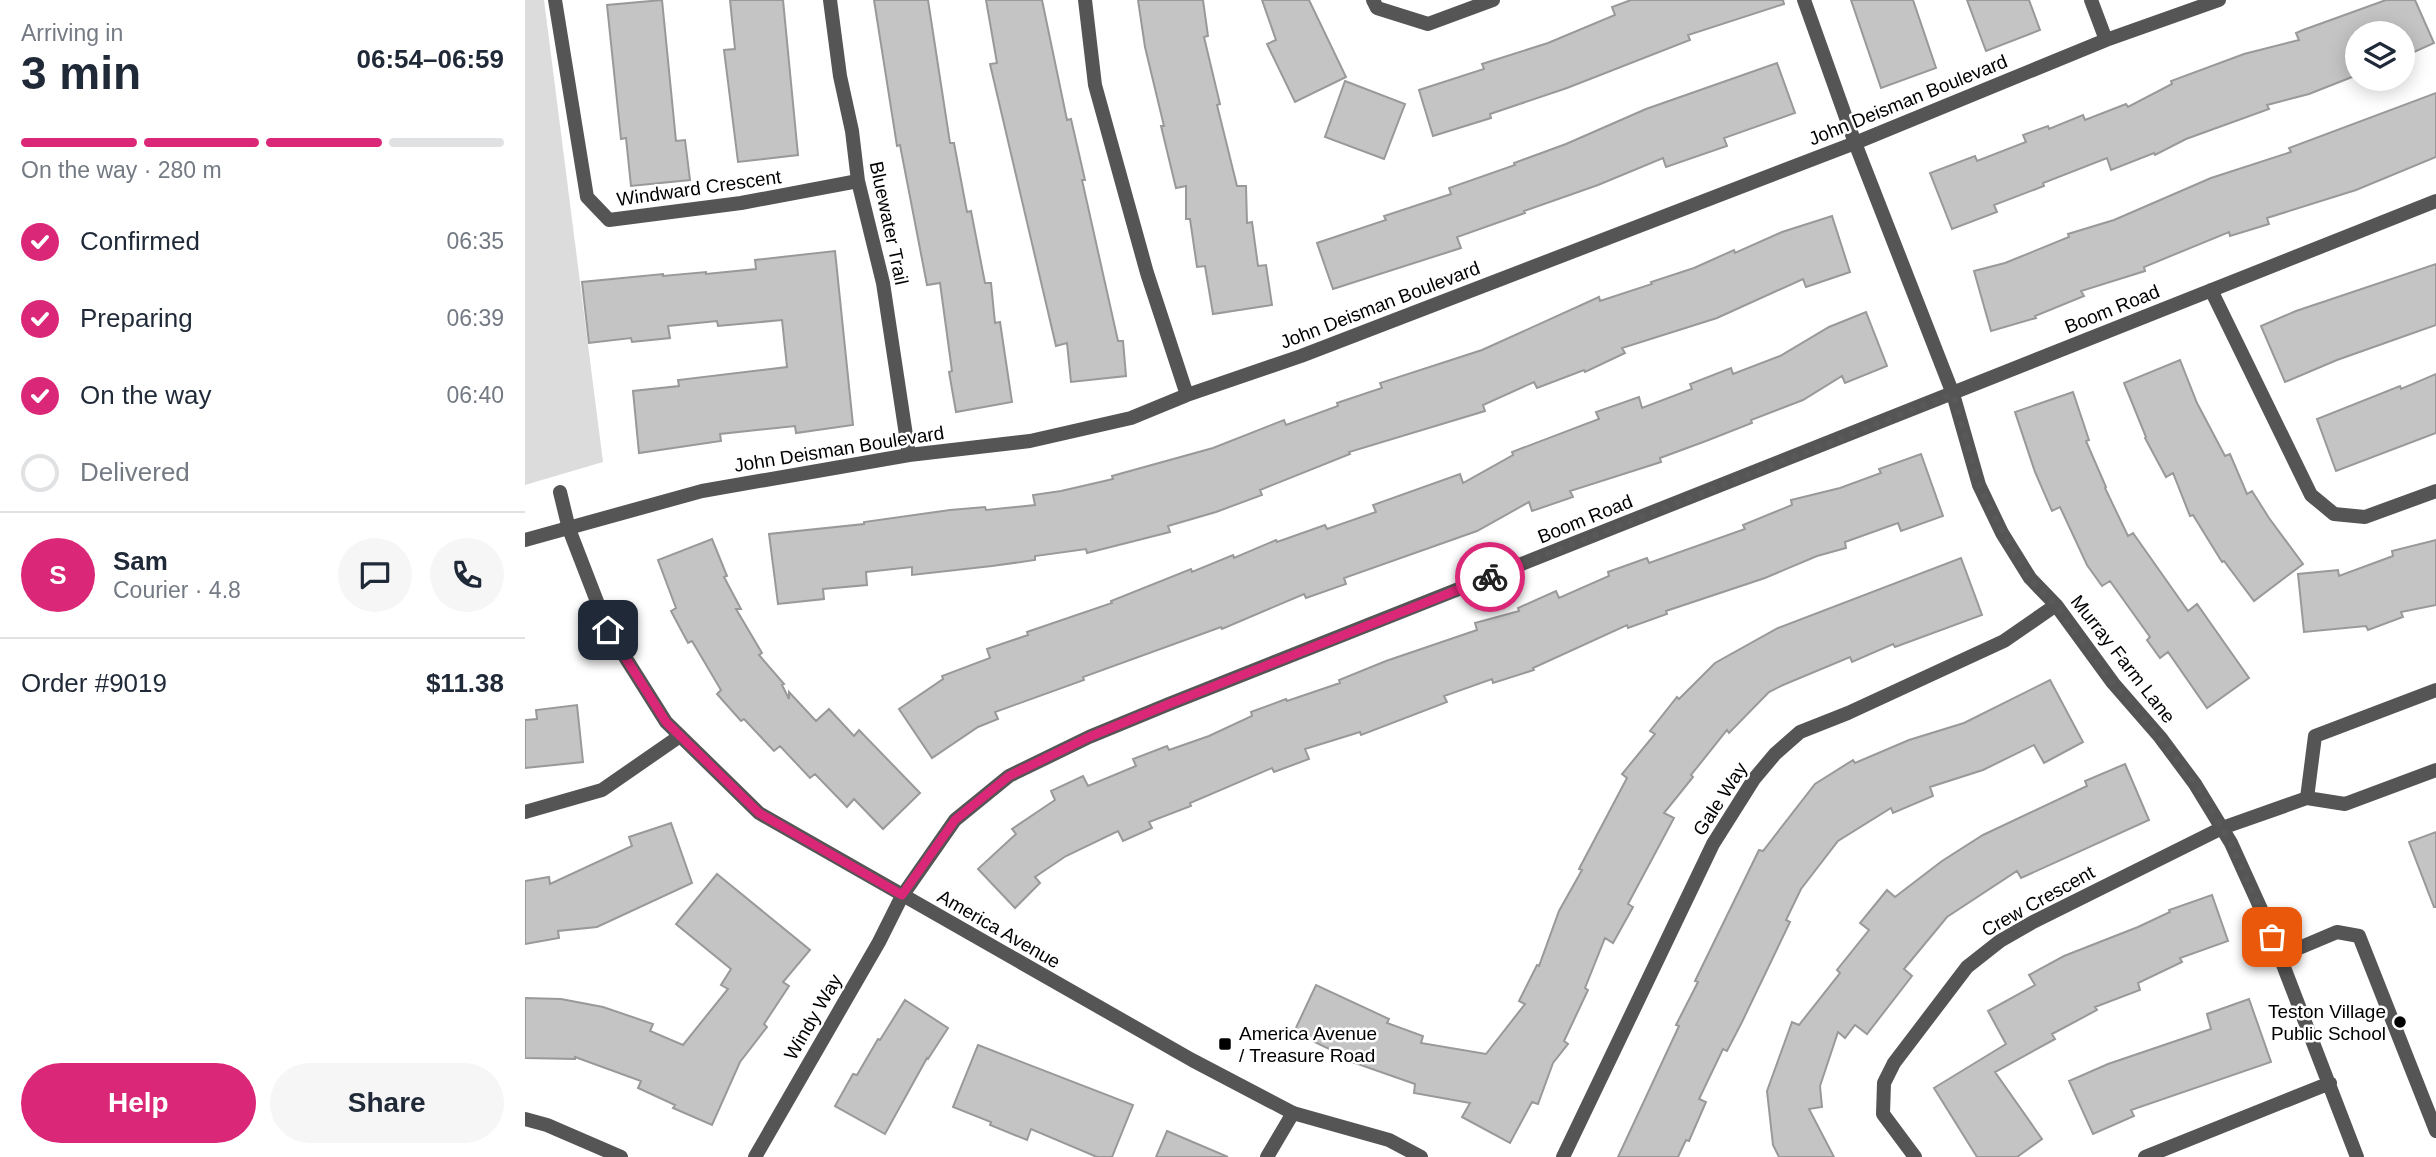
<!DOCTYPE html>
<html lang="en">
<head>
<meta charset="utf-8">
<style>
  :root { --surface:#fff; --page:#f6f6f7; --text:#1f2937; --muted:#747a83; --line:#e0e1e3; --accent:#db2777 }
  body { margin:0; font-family:Helvetica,sans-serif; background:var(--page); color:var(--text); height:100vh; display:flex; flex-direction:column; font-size:26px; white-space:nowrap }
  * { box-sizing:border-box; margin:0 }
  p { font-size:23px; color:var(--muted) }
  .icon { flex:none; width:38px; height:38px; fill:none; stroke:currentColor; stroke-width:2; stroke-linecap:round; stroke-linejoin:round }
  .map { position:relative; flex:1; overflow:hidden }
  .details { display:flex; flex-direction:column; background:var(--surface); width:525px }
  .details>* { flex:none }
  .fabs { position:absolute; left:1820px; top:21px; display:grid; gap:14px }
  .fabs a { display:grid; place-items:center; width:70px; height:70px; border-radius:50%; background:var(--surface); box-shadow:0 4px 18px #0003; font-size:35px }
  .pin { position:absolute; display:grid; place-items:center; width:60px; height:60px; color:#fff; margin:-30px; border-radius:14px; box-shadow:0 4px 10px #0006 }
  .courier { position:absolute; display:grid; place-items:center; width:70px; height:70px; margin:-35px; border:5px solid #db2777; border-radius:50%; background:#fff; color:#222; box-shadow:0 2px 9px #0007 }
  .headline em { font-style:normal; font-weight:700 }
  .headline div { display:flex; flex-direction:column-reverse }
  .headline { display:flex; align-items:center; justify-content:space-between; height:119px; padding:0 21px }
  h1 { font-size:46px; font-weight:700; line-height:52px }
  .bar { display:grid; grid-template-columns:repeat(4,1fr); gap:10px 7px; align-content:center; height:84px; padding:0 21px }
  .bar i { height:9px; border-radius:5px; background:var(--line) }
  .bar .selected { background:var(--accent) }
  .bar p { grid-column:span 4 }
  .line { display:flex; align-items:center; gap:18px; padding:0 21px; border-top:2px solid var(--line) }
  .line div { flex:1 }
  .round { display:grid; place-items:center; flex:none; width:74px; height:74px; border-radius:37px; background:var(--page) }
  ol { padding:0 21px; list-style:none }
  li { display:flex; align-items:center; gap:21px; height:77px }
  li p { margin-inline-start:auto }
  li .icon { padding:7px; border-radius:50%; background:var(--accent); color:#fff; stroke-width:4 }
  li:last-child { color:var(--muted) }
  li i { width:38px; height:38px; border:4px solid var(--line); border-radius:50% }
  .action { display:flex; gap:14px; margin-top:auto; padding:14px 21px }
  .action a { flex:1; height:80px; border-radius:42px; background:var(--accent); color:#fff; font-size:28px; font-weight:700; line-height:80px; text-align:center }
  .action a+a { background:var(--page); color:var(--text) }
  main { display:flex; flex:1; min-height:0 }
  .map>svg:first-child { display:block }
  .green { fill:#dcdcdc }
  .building { fill:#c4c4c4; stroke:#999; stroke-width:2 }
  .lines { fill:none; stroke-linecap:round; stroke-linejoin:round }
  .service { stroke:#555; stroke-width:14 }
  .minor { stroke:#555; stroke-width:14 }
  .tertiary { stroke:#555; stroke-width:14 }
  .done { stroke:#595959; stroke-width:7; stroke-dasharray:0 12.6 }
  .route { stroke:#db2777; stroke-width:9 }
  .poi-dot { fill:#000; stroke:#fff; stroke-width:2.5 }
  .labels { text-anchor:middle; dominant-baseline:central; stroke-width:5; stroke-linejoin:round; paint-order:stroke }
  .street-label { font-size:19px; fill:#000; stroke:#fff }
  .poi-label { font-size:19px; fill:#000; stroke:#fff; text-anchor:end }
</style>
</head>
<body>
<main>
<section class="details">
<div class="headline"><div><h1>3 min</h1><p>Arriving in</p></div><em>06:54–06:59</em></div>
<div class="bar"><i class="selected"></i><i class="selected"></i><i class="selected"></i><i></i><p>On the way · 280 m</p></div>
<ol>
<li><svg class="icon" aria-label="check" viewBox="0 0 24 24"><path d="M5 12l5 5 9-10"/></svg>Confirmed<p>06:35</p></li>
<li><svg class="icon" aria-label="check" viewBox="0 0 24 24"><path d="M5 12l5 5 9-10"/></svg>Preparing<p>06:39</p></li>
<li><svg class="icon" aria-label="check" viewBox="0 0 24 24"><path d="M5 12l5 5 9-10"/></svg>On the way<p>06:40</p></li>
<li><i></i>Delivered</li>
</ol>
<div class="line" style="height:126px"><b class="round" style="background:var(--accent);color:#fff">S</b><div><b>Sam</b><p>Courier · 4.8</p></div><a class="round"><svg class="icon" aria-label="chat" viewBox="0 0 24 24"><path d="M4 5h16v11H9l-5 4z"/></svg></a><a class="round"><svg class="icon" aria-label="phone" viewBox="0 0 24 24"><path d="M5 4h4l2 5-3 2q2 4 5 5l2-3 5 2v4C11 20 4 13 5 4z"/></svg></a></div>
<div class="line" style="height:91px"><div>Order #9019</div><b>$11.38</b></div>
<div class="action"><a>Help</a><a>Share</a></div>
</section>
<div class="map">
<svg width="1911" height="1157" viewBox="0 0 1911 1157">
  <rect width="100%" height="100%" fill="#fff"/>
  <!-- green -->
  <path class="green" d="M0,0H19L78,462L0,485Z"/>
  <!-- building -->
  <path class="building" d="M137,0L151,141L160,140L165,180L106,186L101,138L96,139L82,5Z
    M205,0H258L273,155L213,162L199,50L210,49Z
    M349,0H403L425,143H429L442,212L446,211L460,283H466L470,323L475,322L487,402L431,412L424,372L427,371L415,283L402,285L375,145L372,146Z
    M461,0H517L542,120L546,119L560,180H557L593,341H598L601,376L546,382L542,343L531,346L465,64L472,63Z
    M613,0H678L683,36L679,37L695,104L692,105L712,186H721L722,223L727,222L733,266L741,265L747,305L688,314L680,266L672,267L665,219H661V186L651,188L636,126H639L620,47Z
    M737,0H784L821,77L770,102L742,44L751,40Z
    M1106,0H1258L1259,4L1163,35L1165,40L1042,88L965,114L966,118L908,136L894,90L959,69L957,64L1023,43L1090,15L1087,7Z
    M1326,0H1388L1411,68L1356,88Z
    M1442,0H1504L1515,30L1461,51Z
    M1861,0H1890L1909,43L1878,57V33H1832V74L1827,77L1784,94L1742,105L1744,109L1661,139L1630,155L1629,153L1586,170L1582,158L1518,183L1519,186L1469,205L1472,212L1427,229L1405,173L1450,156L1452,161L1501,142L1498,135L1523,126L1524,129L1558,115L1560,120L1601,104L1603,107L1647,84L1646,81L1719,54L1774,40L1771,33L1778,30Z
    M1252,63L1270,113L1199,138L1202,146L1141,167L1138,158L1073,185L999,211L1000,213L932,237L936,248L808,289L792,243L861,220L859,216L926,194L924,188L990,165L989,163L1041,144L1121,109Z
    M820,81L880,104L859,159L800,137Z
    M1911,93V157L1831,190L1742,218L1744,224L1705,236L1704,232L1619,267L1620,271L1556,291L1559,296L1510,316L1511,318L1466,331L1449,271L1480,263L1544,237L1543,234L1589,220L1686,178L1766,152L1764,148Z
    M1307,216L1325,272L1281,287L1278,279L1192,318L1097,348L1100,353L1060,372L1059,370L1012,388L1009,382L958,405L960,411L824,452L825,454L735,490L737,495L691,512L643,526L645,532L562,553L561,549L510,556V560L467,566L387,575V567L341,572L342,585L298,589L299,599L253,604L244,534L339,524V522L425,510L460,507L461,510L510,505L508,495L536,491L588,479L587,476L688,448L759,420L761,425L813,406L812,403L857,388L855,383L957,350L1074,297L1075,301L1127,284L1126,282L1169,268L1209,250L1210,253L1257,232Z
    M310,251L328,425L271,433L270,426L195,434L196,441L114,453L108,391L154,386L153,380L262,367L257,320L193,326L192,321L143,326L145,338L107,342L106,338L64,343L57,282L138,274V276L181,272V274L231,269L230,260Z
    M1911,264V325L1812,360L1760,382L1736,326L1771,311Z
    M1341,312L1362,366L1320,383L1317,376L1278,400L1226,420L1227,423L1181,441L1135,458L1136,462L1045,491L1048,497L1007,511L1004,502L952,531L819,578L821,584L781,598L779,594L697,629L696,627L558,677L559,680L470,712L473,719L453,727L407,758L374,709L418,679L417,676L465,658L462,649L503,635L502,632L587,603L586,601L666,569L667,572L708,555L709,558L751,540L752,542L800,525L802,529L851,512L848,505L935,474L938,483L988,455L987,452L1074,419L1071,412L1114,397L1117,408L1167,389L1165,384L1206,368L1208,374L1255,356L1304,327Z
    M1655,360L1672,403L1700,456L1705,454L1722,494L1727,491L1744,518L1778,564L1729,601L1699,561L1697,562L1668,515L1665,516L1648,473L1641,477L1620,438L1621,437L1599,383Z
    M1911,374V433L1811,471L1792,419L1875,386L1876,389Z
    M1548,392L1564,440L1561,441L1581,487L1580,488L1603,536L1608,533L1663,611L1672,604L1724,678L1682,708L1643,652L1635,658L1622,640L1625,637L1585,581L1577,586L1562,565L1535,507L1527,511L1510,472L1490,412Z
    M1396,454L1418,516L1376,531L1373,523L1320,542L1321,548L1292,556L1240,578L1141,611L1142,614L1103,628L1102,625L1008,668L1009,670L968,683L967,679L919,696L922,702L836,735L835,732L780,749L784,759L749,772L747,768L665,803L666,806L624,822L627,828L598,841L593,831L541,856L510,877L515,883L490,908L453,869L491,834L487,829L530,800L526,791L558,776L563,786L611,766L608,759L642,746L644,750L684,736L727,716L726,712L761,699L762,701L815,683L814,680L861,661L952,630L950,623L994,611L993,608L1031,591L1034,598L1084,576L1083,572L1122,558L1124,563L1220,529L1218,525L1267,505L1266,500L1315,488L1356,473L1354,469Z
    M187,539L202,576L199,577L216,609H211L237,653L234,655L259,684L257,685L264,699V692L291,721L304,709L329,736L334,730L395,793L358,829L329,799L322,807L290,774L285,778L255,746L249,751L219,719L216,721L192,694L196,690L167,641L163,643L146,611L151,608L133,560Z
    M1911,540V605L1876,612L1878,617L1843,630L1841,626L1779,632L1773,574L1813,570L1814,576L1868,556L1867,551Z
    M1436,558L1457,615L1370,647L1368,644L1327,662L1325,657L1258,685L1244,692L1204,733L1202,730L1166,775L1168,777L1139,813L1149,818L1103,904L1108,907L1088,943L1080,938L1060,988L1063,990L1039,1041L1043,1044L1028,1063L1013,1104L1007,1102L985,1143L937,1117L945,1103L889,1093L890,1084L824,1061L825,1059L769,1032L791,985L864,1019L862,1023L898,1036L896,1043L961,1054L1000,1004L994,1001L1012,965L1014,966L1034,911L1057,870L1054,869L1102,778L1097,774L1130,734L1125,731L1152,697L1154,699L1190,663L1253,628Z
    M1525,680L1558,742L1519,763L1509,745L1458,770L1405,787L1408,796L1368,813L1366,808L1313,841L1276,889L1261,920L1265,922L1217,1022L1202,1051L1198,1049L1174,1099L1181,1102L1164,1141L1161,1140L1153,1157H1093L1154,1026L1151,1025L1173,982L1170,981L1234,850L1238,851L1290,784L1328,760L1330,763L1384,740L1439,723Z
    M52,705L58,762L0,768V720L12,719L11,710Z
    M1600,764L1624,820L1496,878L1492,871L1422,917L1379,969L1387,976L1342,1034L1330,1025L1320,1038L1313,1032L1295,1086L1297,1107L1284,1109L1309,1157H1254L1248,1145L1242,1091L1267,1022L1274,1025L1315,973L1312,970L1344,930L1335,923L1362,890L1370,897L1417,861L1458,835L1562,786L1560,781Z
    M146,823L167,883L72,927L33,931L34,938L0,944V881L24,877L25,884L107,846L104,837Z
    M1911,832V907H1909L1884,842Z
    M192,874L285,950L258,982L264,986L239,1024L242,1027L215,1062L187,1125L148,1108L150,1105L113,1088L116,1081L50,1057V1059L0,1058V998L36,999L78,1007L128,1024L125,1031L158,1045L203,989L196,985L206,969L151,924Z
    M1687,895L1703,941L1655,958L1657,962L1613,983L1615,990L1570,1007L1572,1010L1527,1034L1530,1039L1470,1072L1517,1139L1492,1157H1452L1409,1088L1481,1044L1463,1011L1510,985L1504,975L1539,956L1613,927L1645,912L1644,910Z
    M1724,999L1746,1062L1606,1110L1609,1116L1568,1134L1544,1081L1583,1064L1686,1029L1682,1014Z
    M380,1000L423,1028L403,1059L402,1058L360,1134L310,1106L328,1074L332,1075L353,1039L355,1040Z
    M453,1045L608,1105L587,1157H572L506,1129L502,1140L465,1125L466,1122L428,1107Z
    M642,1131L703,1157H631Z"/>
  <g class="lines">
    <!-- service -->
    <path class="service" d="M1782,798L1790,736L1911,690
      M1697,828L1782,798L1820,804L1911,770
      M1755,956L1812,932L1834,936L1911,1131"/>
    <!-- minor -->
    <path class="minor" d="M30,0L62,197L84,220L216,203L333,181
      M305,0L315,76L327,131L333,181L358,283L384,455
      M560,0L570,85L622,273L662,395
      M848,0L852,8L903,24L968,0
      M1279,0L1330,143L1428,394L1454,485L1477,533L1505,578L1531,605L1588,683L1635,737L1670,784L1706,843L1740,918L1832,1157
      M1566,0L1581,40
      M1686,290L1786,495L1809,514L1840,517L1911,491
      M0,540L177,491L384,455L505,441L606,418L662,395L776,356L1330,143L1581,40L1694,0
      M0,812L77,790L155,736
      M0,1119L22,1125L96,1157
      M230,1157L354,942L377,896L430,820L484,776L564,737L644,704L1911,201
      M742,1157L768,1113
      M1038,1157L1188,844L1229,779L1250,754L1275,732L1323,713L1479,641L1531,605
      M1390,1157L1358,1114L1359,1083L1369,1063L1442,967L1475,941L1508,922L1697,828
      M1620,1157L1805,1083"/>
    <!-- tertiary -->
    <path class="tertiary" d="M35,492L44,529L83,630L141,722L234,813L667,1060L768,1113L864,1140L896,1157"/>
  </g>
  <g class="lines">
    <!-- done -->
    <path class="done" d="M965,577L1428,394L1454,485L1478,533L1504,578L1531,605L1588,683L1635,737L1670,784L1706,843L1747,937"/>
    <!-- route -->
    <path class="route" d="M83,630L141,722L234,813L377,895L430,820L484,776L564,737L644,704L965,577"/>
  </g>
  <!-- markers -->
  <g class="poi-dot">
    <circle cx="1875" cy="1022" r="7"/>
    <rect x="693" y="1037" width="14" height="14" rx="3.5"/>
  </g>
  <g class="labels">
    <!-- street labels -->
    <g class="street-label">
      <text transform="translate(1383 100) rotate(-22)">John Deisman Boulevard</text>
      <text transform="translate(174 188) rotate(-8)">Windward Crescent</text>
      <text transform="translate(364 223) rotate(78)">Bluewater Trail</text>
      <text transform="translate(855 305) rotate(-21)">John Deisman Boulevard</text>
      <text transform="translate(1587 309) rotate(-22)">Boom Road</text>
      <text transform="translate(314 449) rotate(-9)">John Deisman Boulevard</text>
      <text transform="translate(1060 519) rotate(-22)">Boom Road</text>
      <text transform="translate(1598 659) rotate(52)">Murray Farm Lane</text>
      <text transform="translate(1195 799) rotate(-57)">Gale Way</text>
      <text transform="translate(1513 901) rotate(-29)">Crew Crescent</text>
      <text transform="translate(474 929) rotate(30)">America Avenue</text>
      <text transform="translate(288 1017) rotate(-60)">Windy Way</text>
    </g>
    <!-- poi labels -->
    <g class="poi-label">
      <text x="1861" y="1011">Teston Village<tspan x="1861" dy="22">Public School</tspan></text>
      <text x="714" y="1033" text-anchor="start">America Avenue<tspan x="714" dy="22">/ Treasure Road</tspan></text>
    </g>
  </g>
</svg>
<div class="fabs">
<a><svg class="icon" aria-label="layers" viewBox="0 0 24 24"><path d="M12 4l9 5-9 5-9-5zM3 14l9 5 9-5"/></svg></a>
</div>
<div class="pin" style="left:1747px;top:937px;background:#ea580c"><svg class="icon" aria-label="bag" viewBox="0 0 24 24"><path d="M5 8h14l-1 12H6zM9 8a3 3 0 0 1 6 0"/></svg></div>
<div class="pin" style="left:83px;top:630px;background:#1f2937"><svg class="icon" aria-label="home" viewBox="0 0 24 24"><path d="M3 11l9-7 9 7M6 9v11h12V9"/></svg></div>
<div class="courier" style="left:965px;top:577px"><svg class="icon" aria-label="bike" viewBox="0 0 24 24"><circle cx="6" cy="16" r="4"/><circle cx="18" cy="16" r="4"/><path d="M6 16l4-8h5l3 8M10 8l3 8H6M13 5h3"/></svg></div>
</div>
</main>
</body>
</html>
